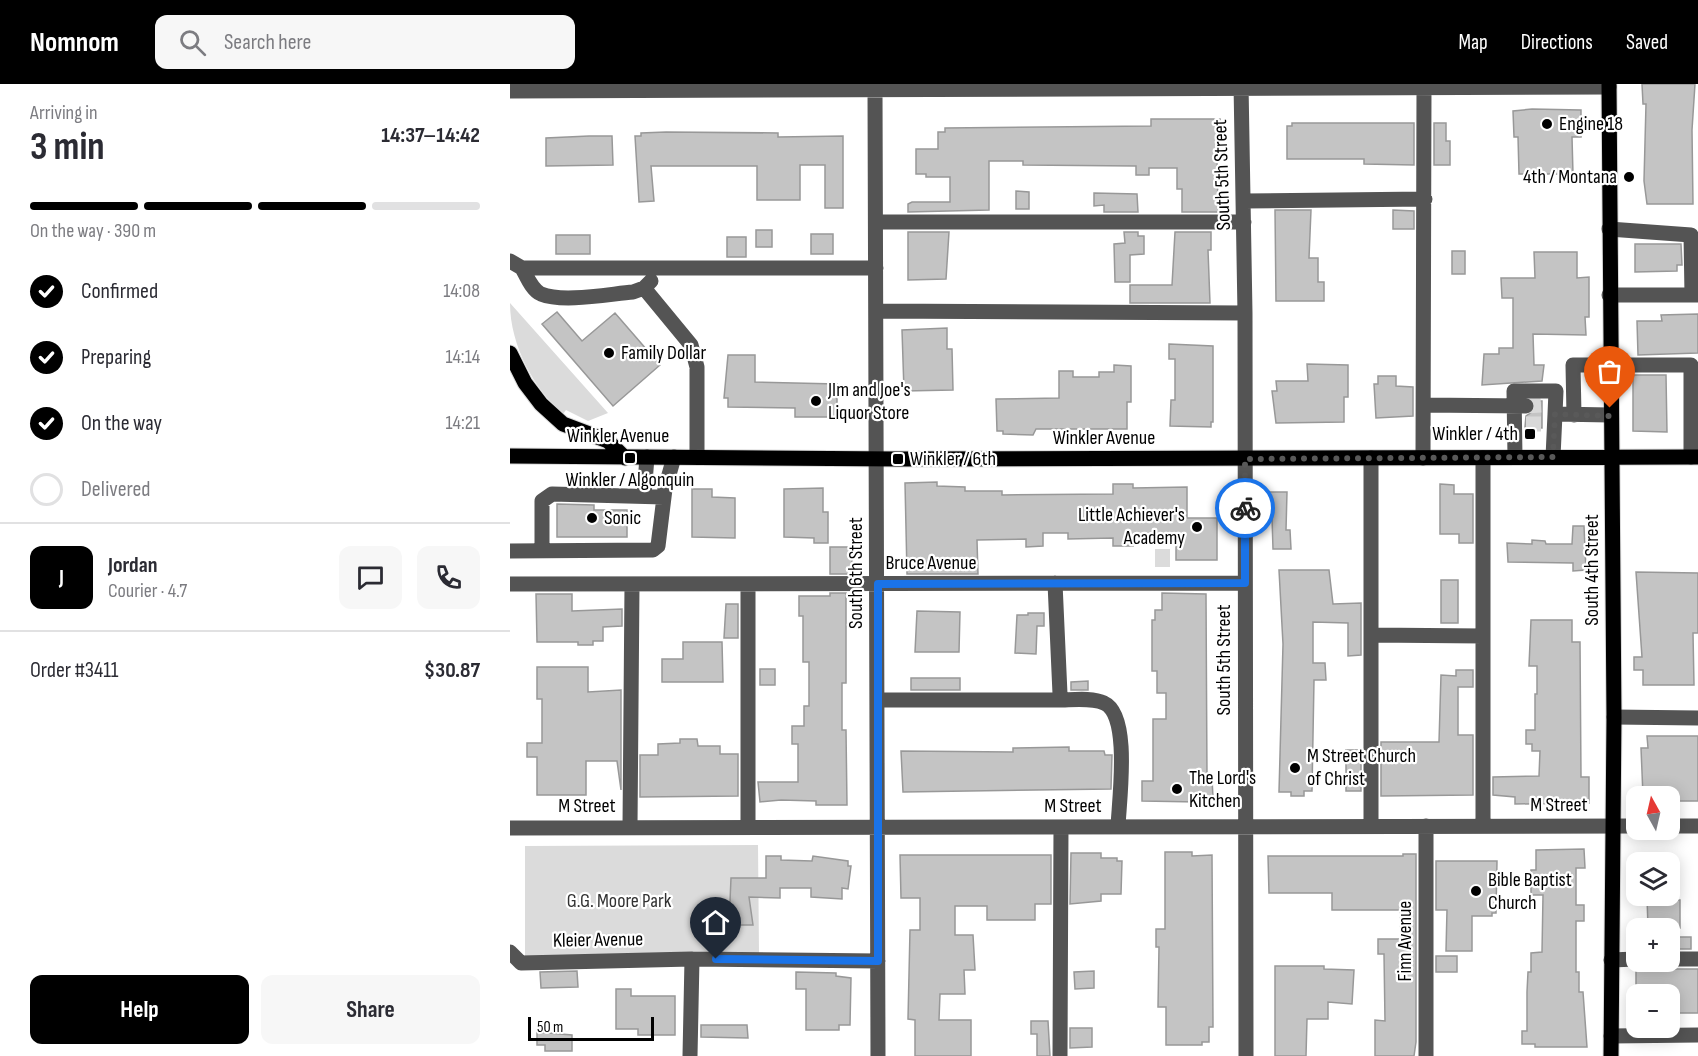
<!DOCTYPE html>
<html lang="en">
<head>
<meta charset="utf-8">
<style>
  :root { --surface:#fff; --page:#f7f7f7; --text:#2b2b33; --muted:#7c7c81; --line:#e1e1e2; --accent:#000 }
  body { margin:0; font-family:"Sofia Sans Condensed",sans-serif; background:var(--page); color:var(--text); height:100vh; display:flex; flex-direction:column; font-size:22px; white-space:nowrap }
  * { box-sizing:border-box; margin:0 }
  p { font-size:20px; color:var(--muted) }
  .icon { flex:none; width:33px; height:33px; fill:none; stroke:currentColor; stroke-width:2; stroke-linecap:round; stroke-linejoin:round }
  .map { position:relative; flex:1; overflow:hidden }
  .side { display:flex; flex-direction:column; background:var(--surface); width:510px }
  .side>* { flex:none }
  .needle { width:39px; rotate:352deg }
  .tools { position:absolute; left:1116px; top:702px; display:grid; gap:12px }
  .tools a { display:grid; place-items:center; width:54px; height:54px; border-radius:12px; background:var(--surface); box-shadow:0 3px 15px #0003; font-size:30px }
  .scale { position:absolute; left:18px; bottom:15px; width:126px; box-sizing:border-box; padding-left:6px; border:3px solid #000; border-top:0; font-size:16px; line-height:21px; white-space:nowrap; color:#000; -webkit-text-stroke:4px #fff; paint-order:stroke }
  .pin { position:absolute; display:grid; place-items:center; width:51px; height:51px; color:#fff; margin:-62px -26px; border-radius:50% 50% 50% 0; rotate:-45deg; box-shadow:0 0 6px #0007 }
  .pin .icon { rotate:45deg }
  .courier { position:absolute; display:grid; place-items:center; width:60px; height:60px; margin:-30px; border:4px solid #1a73e8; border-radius:50%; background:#fff; color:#222; box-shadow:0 2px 8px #0007 }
  .overview em { font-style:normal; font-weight:700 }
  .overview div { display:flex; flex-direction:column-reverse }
  .overview { display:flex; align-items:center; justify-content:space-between; height:102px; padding:0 30px }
  h1 { font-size:39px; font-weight:700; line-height:45px }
  .bar { display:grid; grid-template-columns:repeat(4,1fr); gap:9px 6px; align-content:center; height:72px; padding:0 30px }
  .bar i { height:8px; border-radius:4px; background:var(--line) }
  .bar .on { background:var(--accent) }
  .bar p { grid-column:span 4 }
  .line { display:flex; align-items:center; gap:15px; padding:0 30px; border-top:2px solid var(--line) }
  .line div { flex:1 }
  .round { display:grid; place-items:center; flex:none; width:63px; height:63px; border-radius:12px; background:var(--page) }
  ol { padding:0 30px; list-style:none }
  li { display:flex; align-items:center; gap:18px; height:66px }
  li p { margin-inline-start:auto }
  li .icon { padding:6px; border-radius:50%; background:var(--accent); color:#fff; stroke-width:4 }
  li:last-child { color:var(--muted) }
  li i { width:33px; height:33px; border:3px solid var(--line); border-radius:50% }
  .cta { display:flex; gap:12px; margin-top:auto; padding:12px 30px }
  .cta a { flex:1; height:69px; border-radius:12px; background:var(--accent); color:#fff; font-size:24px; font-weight:700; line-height:69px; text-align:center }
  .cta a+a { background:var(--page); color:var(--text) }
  header { display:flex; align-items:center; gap:36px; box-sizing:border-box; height:84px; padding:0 30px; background:var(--accent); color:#fff }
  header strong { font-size:28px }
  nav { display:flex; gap:33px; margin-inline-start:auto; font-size:21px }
  .search { width:420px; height:54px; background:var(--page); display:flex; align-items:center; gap:15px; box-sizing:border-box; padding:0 21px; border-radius:12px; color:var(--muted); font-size:22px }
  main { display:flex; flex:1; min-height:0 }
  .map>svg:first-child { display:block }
  .green { fill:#dbdbdb }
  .building { fill:#c4c4c4; stroke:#989898; stroke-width:1.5 }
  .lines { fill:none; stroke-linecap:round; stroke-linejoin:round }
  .minor-tunnel { stroke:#d9d9d9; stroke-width:15; stroke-dasharray:15 8; stroke-linecap:butt }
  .major-casing { stroke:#dbdbdb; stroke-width:17 }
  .minor { stroke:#545454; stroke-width:15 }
  .major { stroke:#000; stroke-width:15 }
  .done { stroke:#595959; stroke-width:6; stroke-dasharray:0 10.8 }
  .route { stroke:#1a73e8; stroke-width:8 }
  .poi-dot { fill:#000; stroke:#fff; stroke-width:2 }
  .labels { text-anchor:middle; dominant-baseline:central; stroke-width:4.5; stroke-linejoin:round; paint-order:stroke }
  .poi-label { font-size:20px; fill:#000; stroke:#fff; text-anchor:start }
  .street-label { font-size:20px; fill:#000; stroke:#fff }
  .park-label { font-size:20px; fill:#323232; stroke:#fff }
</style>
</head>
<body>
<header>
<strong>Nomnom</strong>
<div class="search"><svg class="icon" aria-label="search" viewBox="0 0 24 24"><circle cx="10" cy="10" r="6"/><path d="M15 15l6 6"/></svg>Search here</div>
<nav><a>Map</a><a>Directions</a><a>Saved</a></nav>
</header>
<main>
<section class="side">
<div class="overview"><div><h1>3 min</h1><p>Arriving in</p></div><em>14:37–14:42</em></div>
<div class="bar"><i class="on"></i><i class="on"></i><i class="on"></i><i></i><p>On the way · 390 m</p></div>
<ol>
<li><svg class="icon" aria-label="check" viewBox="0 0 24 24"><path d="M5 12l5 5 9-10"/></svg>Confirmed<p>14:08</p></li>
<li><svg class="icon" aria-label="check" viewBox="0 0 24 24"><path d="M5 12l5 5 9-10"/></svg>Preparing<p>14:14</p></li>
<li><svg class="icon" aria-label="check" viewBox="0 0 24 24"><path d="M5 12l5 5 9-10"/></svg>On the way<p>14:21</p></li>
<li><i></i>Delivered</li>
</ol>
<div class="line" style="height:108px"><b class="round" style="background:var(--accent);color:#fff">J</b><div><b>Jordan</b><p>Courier · 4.7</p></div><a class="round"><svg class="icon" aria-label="chat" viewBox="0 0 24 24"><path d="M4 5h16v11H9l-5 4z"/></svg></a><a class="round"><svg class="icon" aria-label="phone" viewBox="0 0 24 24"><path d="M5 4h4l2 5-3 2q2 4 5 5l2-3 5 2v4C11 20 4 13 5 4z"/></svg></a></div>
<div class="line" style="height:78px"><div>Order #3411</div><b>$30.87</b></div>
<div class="cta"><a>Help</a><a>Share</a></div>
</section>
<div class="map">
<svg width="1188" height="972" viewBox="0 0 1188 972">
  <rect width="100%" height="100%" fill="#fff"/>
  <!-- green -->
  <path class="green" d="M0,219L98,329L78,337L56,326L53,330C25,306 0,262 0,219Z
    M645,465H660V483H645Z
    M248,761L249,869L15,874V762Z"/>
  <!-- building -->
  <path class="building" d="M1132,0H1185L1182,46L1183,120H1137L1134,97L1136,20H1133Z
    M1022,25L1071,26V53H1062L1063,90H1009L1008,53H1004L1003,27Z
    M641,35H710V64L707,70L708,128H672V105H667V84H639V91H626V82L513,81V77H479V126L398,128V120L402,118H440V93H416V90H406V65H428V48H435V44L641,42Z
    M782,39H904V81L854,80V75H777V42H782Z
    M924,39H936V57H940V81H924Z
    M156,48L268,49V53L333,52V124H315V81H290V116H247V82H141L144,117L129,118L125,52H131V49Z
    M79,52H102L103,81L36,82V54Z
    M506,107L519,108V125H506Z
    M584,109L627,110L628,128H594V121L584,122Z
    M765,126H801L799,174H808V198H814V217H766Z
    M883,126L904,127V145H883Z
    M246,146H262V163H246Z
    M398,148H439L436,195L398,196Z
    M614,148H628V152H634V170L620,171V198H605L604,160L615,159Z
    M665,148H701V166H698L700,219H620V201H662Z
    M301,150H323V170H301Z
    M46,151H80V170H46Z
    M217,153H236V173H217Z
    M1125,160H1171L1172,181H1167V187L1125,188Z
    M942,167H955V190H942Z
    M1024,168H1067V194L1079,193V233H1075L1076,251L1023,250L1024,281H1034L1032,297L972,301L974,270H989V264H1003V214H992L991,194H1025Z
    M47,228L72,257L105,229L150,281L103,322L32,240Z
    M1188,230V269L1128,271L1127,237H1152L1151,231Z
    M437,244V265H442L443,306L394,307L392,246Z
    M659,260L703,262V338H701V343L660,342L661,316H665V275H659Z
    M218,271H245V298L327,300V333H285V324L218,323V314H214Z
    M797,280L838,281V313H834V338L766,339L762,307H767L766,297H798Z
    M604,281L621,282V318H617V345H526L523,351L493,350V347H487L486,315L549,314V287H563V293H589V288H604Z
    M1123,291H1156L1157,348L1123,347Z
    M868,292H886V302L903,303V332L866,334L864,300H868Z
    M1024,317H1032V344L1015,343L1016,332L1025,326Z
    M427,398V402L455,403V407H492V411L603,410V400H623V404L677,403V434H707V476H666V452H623V462H603V454L558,455V449H533V462L516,463V455L467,456L468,490H397L395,399Z
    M930,400L944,401V410H963V459H949V450H930Z
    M313,404V428H318V459H304V454L274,453V405Z
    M182,405H202V413L225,414V454L182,453Z
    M759,408H777L776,446H780L781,465H763L762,434H759Z
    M47,420L84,421V426H117V453H47Z
    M1063,442H1074L1076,486L1063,487V479L998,478L997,459L1022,460V456L1035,457L1036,460H1062Z
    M320,463H339V467H342V490H320Z
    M769,486H819L823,520L851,519V571L838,572V539L803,538V579H815L816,596H804L802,707H794V712H781V708H769L773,560Z
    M1126,488L1188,489V549H1183L1184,601H1133V586H1124V573H1132Z
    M931,496H948V539H931Z
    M320,509H336V599H332V646H336L337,721H306V717L271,716L250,718L248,698H288V660H282V642H294V622H299V578H293V532H289V512H320Z
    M652,509L696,510L697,695H702L703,713H688V718L632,717V697H643V635H656V609H647V587H642V536H645V526H652Z
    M26,510H62V527L112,525V542L93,543V557H83V561H68V558H27Z
    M216,520H228V554H214Z
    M407,527L450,528L449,568H405Z
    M518,529H534V542H527L526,570L505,569L507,531H518Z
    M1021,536H1062V558H1070L1071,693H1079V719L1005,720V713L983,711V693L1029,692L1030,667H1022V660H1016V646H1025V610H1027V582H1019Z
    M173,558H212L213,598H152V575H173Z
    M27,583H78V608L111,606V706L107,677H76V711H27V673H17V659H32V615H27Z
    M250,585H265V601H250Z
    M946,586H963V603H948V651H963V711L871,712V658H929L931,591L946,592Z
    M401,594H450V606H401Z
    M578,597V606H561V598Z
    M1137,652H1188V717H1160V712H1133L1131,664H1138Z
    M170,655H187L188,662H210V670H228V712L130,713V671H148V660L170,659Z
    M559,663V667H594L595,671H602L601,705L393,708L391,667L503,668V664Z
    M836,666H851V707H836Z
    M1074,765L1075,784H1066V821H1074V837H1066V888H1069V908H1073L1077,963H1025V960H1012V947H1017V908L1018,888H1021V869L1032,868L1033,811H1021V786H1026V766Z
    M655,768H682V772L702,771L703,943H699V958H692V961H656V923H648L649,863H646V845H655Z
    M561,769H591V774H607V777H612L611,810H591V817L560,820Z
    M893,770H906V958L904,972H865V936L875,937L874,870H868V855H891L890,826H822V809H759L758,772H893Z
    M390,771H541V820H525V836H477V822H445V851H463L465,886H454L455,910H430L429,936H461V972H405V936L398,935L400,846H410V814H391Z
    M256,772H271V776L302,777L303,772L338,777V782H341L338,805L332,804V815L301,813V804H270V814L239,813L243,841H219L221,794H256Z
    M926,777H987L986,829H982V832H962V867H936L937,826H926Z
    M1165,812V816H1170V844H1138L1137,813Z
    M1160,853H1181V865H1160Z
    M926,872H947V888H926Z
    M1135,878H1151L1159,885H1188V929H1160V910H1126V885Z
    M765,882H814V885L844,886L842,920L818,918V935H797L796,972H765Z
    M67,887L68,903L31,904L30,888Z
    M584,887V904L565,905L564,888Z
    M286,888L326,889V892L341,894L340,941H329V946H296V905H286Z
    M106,905H121V912H165V951H128V945H106Z
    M521,937H538L540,972H527V950H521Z
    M191,941H237L238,954L191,953Z
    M560,944H582V963L560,964Z
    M27,948L62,951V967H35V961H27Z"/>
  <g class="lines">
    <!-- minor-tunnel -->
    <path class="minor-tunnel" d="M1016,322L1032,321
      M1016,340H1032"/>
    <defs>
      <path id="major" d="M1099,0L1104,633L1101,972
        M0,269L15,299L31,320L53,340L98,357L115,374
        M0,372L388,375L1188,373"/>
    </defs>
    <!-- major casing -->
    <use href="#major" class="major-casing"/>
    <!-- minor -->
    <path class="minor" d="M731,0L735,229L736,972
      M365,6L368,972
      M0,7L1099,3
      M734,117L915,115
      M366,138H734
      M1099,145L1181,151L1182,211
      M0,177L12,184H366
      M12,184C17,193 22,206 31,210C53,219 99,210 123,208L134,204L141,197
      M134,204L181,261L187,283V373
      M1099,211H1188
      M366,227L735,229
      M914,321L1016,322
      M1064,331L1063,281H1181V373
      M1005,373L1004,307H1046L1045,330L1100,331
      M1043,373L1045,330
      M861,374V742
      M913,374L914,4
      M134,412L137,373
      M0,467L143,466L148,462L155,405L164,373
      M32,467V417L42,410L154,413
      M0,500L735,499
      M238,501V743
      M861,551L973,552
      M367,616H548L550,610L545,499
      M548,616C561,616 582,613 594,619C621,631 609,716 608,743
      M1104,633L1188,634
      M916,742V972
      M973,742V374
      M1160,742H1188
      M120,743L122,501
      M0,744L1126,742
      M0,868L11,879L182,875L368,877
      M1160,875H1188
      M1101,876L1126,875
      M1101,952L1188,951
      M180,972L182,875
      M550,972L551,743"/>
    <!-- major -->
    <use href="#major" class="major"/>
  </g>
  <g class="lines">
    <!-- done -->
    <path class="done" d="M735,424V375L1043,373L1045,330L1100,332V324"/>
    <!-- route -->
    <path class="route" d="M206,875L368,877V500L735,499V424"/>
  </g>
  <!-- markers -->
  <g class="poi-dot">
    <circle cx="1037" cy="40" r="6"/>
    <circle cx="1119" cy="93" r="6"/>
    <circle cx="99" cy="269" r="6"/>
    <circle cx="306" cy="317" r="6"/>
    <rect x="1014" y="344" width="12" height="12" rx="3"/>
    <rect x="114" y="368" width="12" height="12" rx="3"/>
    <rect x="382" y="369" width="12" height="12" rx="3"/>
    <circle cx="82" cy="434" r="6"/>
    <circle cx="687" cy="443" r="6"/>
    <circle cx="785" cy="684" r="6"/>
    <circle cx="667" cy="705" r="6"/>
    <circle cx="966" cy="807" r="6"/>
  </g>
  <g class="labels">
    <!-- poi labels -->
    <g class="poi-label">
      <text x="1049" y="40">Engine 18</text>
      <text x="1107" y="93" text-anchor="end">4th / Montana</text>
      <text x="111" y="269">Family Dollar</text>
      <text x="318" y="306">JIm and Joe's<tspan x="318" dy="23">Liquor Store</tspan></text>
      <text x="1008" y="350" text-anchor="end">Winkler / 4th</text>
      <text x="400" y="375">Winkler / 6th</text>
      <text x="120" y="396" text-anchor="middle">Winkler / Algonquin</text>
      <text x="675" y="431" text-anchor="end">Little Achiever's<tspan x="675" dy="23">Academy</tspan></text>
      <text x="94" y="434">Sonic</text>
      <text x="797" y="672">M Street Church<tspan x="797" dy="23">of Christ</tspan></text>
      <text x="679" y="694">The Lord's<tspan x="679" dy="23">Kitchen</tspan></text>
      <text x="978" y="796">Bible Baptist<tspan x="978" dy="23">Church</tspan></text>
    </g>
    <!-- street labels -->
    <g class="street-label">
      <text transform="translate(712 91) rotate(-92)">South 5th Street</text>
      <text x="108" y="352">Winkler Avenue</text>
      <text x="594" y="354">Winkler Avenue</text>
      <text x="421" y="479">Bruce Avenue</text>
      <text transform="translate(1082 486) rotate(-90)">South 4th Street</text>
      <text transform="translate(346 489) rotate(-90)">South 6th Street</text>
      <text transform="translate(714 576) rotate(-90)">South 5th Street</text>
      <text x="1049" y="721">M Street</text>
      <text x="77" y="722">M Street</text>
      <text x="563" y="722">M Street</text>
      <text transform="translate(88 856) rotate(-1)">Kleier Avenue</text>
      <text transform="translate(895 857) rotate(-90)">Finn Avenue</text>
    </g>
    <!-- park labels -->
    <g class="park-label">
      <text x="109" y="817">G.G. Moore Park</text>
    </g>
  </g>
</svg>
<div class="tools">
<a><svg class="needle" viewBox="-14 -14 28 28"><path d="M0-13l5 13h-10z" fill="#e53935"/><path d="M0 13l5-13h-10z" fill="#7c7c81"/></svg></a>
<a><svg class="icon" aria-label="layers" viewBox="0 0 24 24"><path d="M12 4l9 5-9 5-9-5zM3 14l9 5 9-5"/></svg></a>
<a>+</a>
<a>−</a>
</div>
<div class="scale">50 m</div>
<div class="pin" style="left:1100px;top:324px;background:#ea580c"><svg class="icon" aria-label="bag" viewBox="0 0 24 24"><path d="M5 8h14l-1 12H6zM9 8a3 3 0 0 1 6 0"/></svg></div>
<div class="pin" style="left:206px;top:875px;background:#1f2937"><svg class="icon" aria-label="home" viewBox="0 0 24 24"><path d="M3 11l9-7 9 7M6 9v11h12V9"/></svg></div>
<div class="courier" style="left:735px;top:424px"><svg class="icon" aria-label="bike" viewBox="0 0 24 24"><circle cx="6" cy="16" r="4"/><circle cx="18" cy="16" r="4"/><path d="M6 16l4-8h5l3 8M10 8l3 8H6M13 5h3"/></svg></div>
</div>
</main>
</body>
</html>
